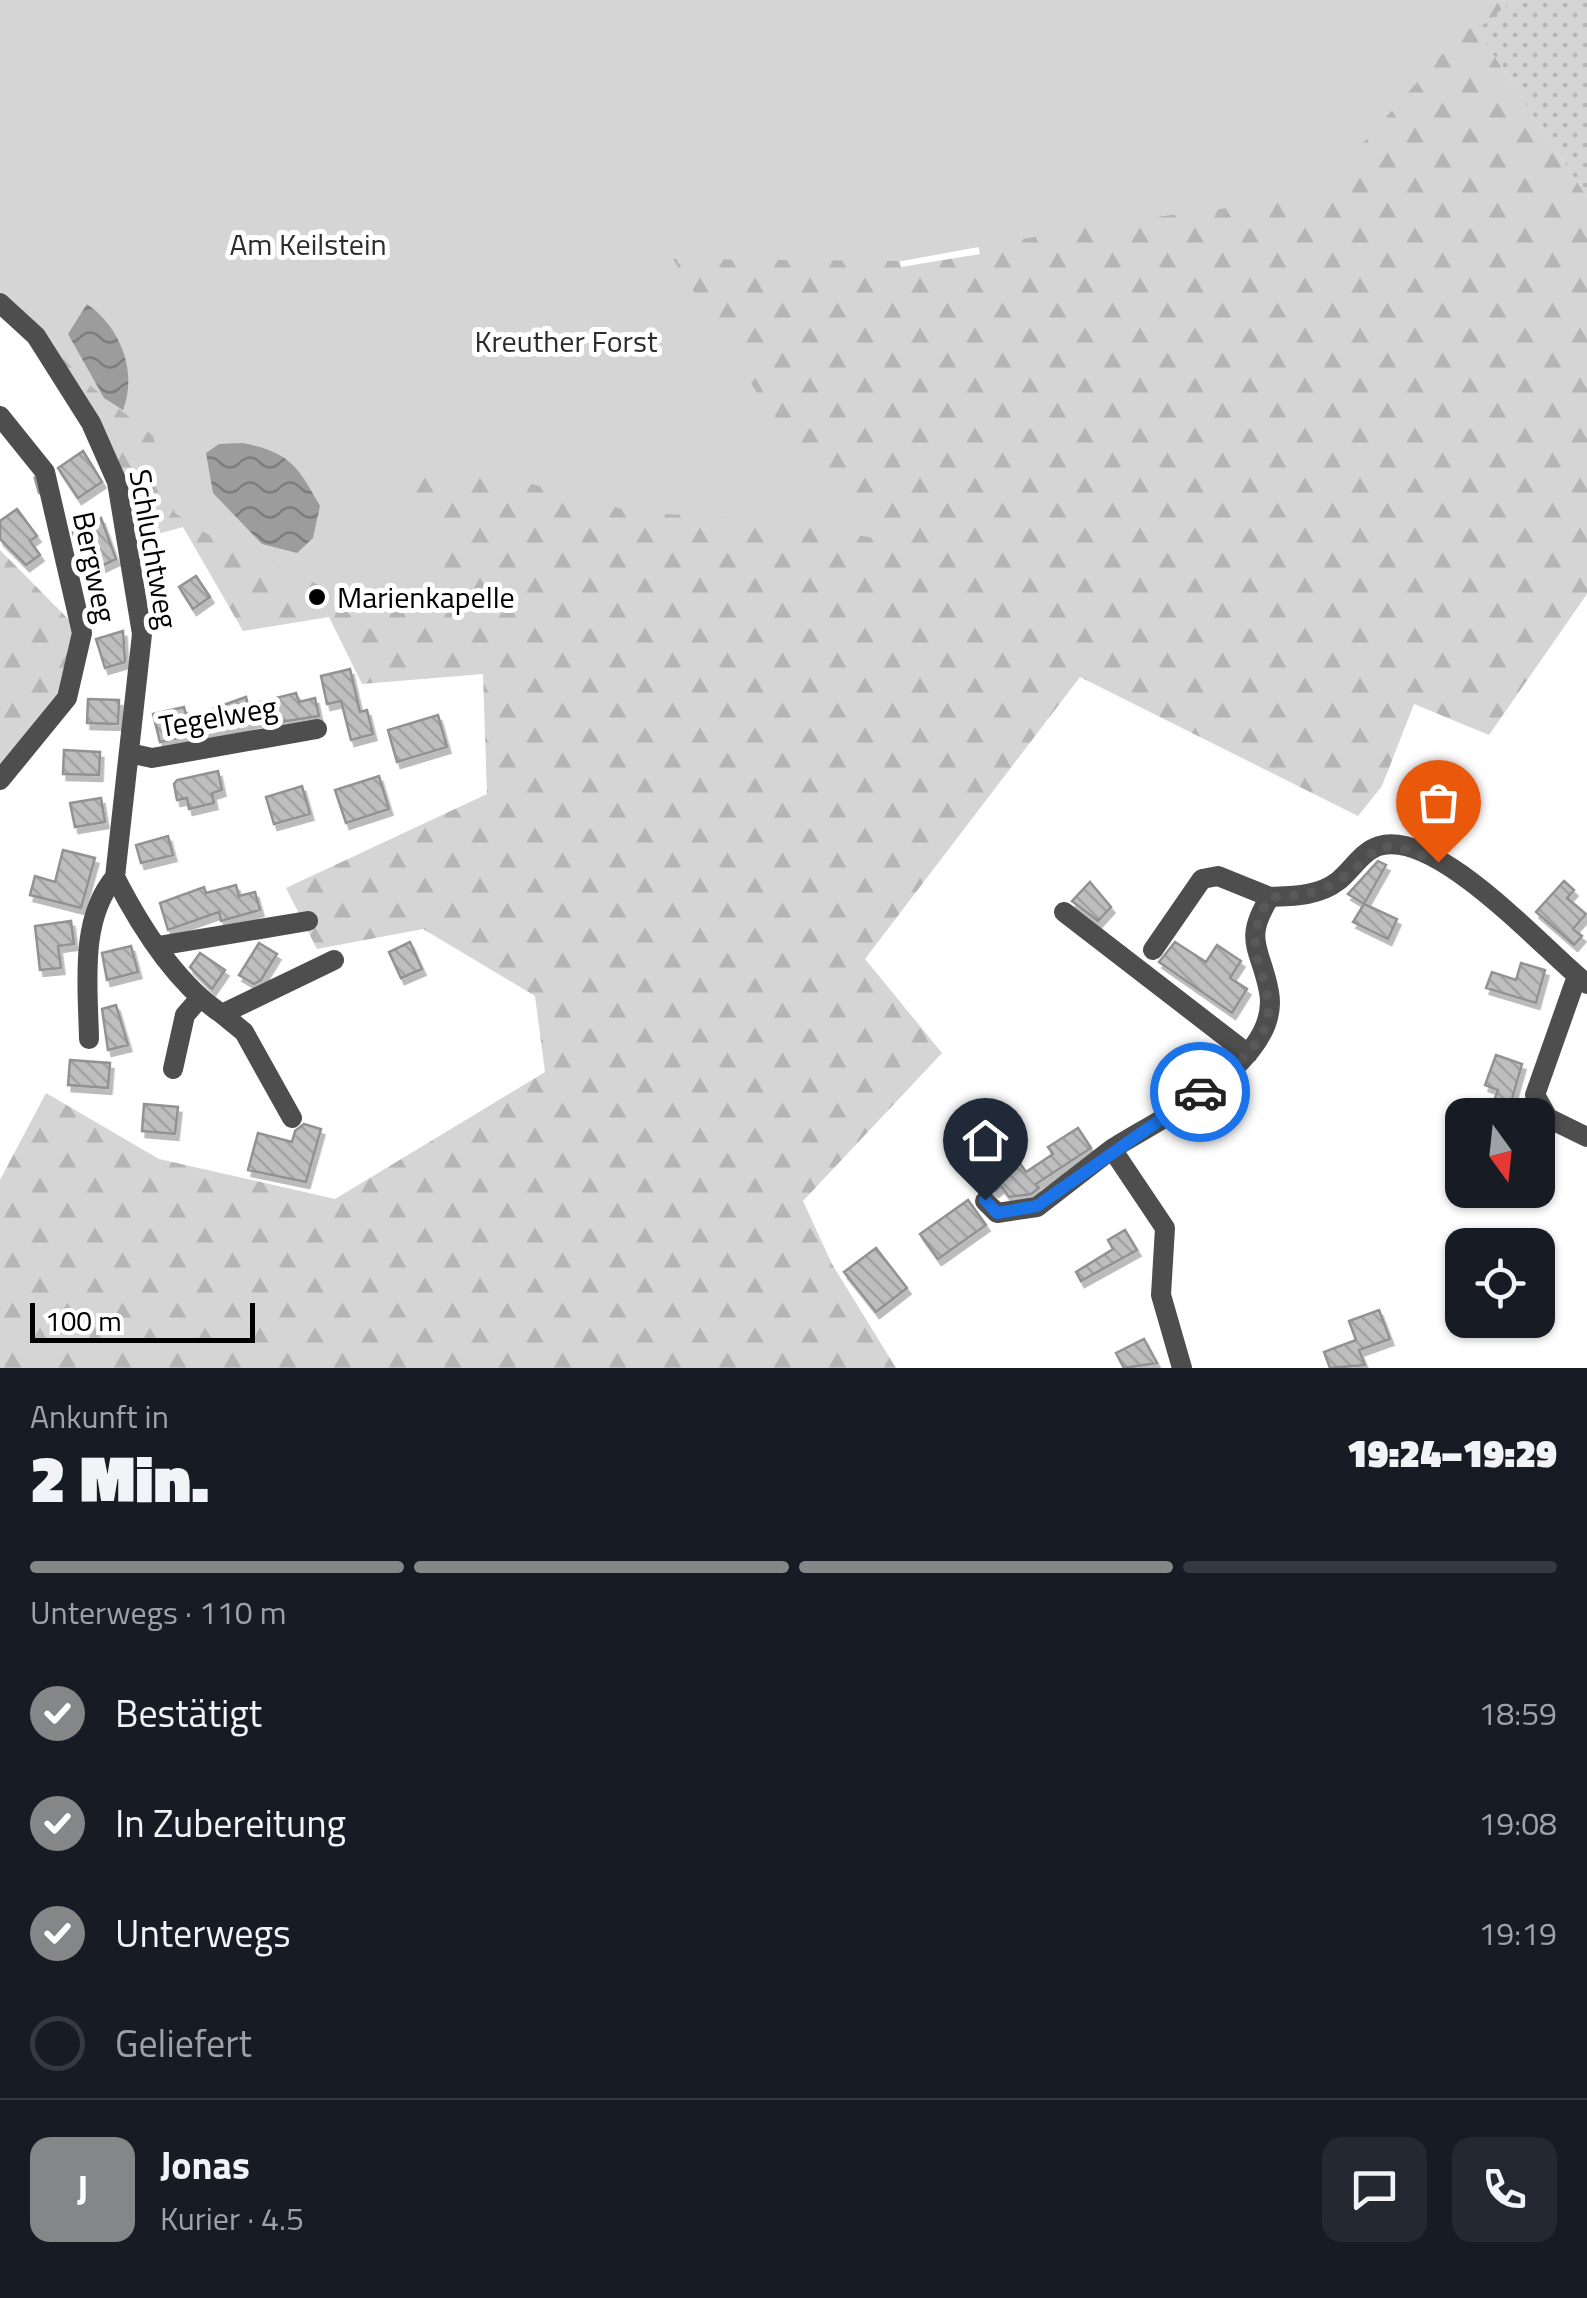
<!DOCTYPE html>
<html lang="de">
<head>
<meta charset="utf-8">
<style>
  :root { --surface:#171b24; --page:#242831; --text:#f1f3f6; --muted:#9ea1a6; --line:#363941; --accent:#858687 }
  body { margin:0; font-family:"Titillium Web",sans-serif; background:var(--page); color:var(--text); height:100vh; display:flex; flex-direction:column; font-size:38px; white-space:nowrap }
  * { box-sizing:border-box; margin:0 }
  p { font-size:32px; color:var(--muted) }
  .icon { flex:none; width:55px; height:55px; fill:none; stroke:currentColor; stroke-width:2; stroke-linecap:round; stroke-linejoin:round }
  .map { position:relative; height:1368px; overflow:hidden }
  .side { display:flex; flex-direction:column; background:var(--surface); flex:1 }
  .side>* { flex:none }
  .needle { width:65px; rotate:165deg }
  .buttons { position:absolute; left:1445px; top:1098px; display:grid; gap:20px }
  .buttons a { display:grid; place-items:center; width:110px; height:110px; border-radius:20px; background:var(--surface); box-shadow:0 2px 8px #0004; font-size:50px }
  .scale { position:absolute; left:30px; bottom:25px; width:225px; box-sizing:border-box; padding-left:10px; border:5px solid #000; border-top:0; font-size:28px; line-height:35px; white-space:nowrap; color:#000; -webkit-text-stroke:8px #fff; paint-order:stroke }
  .pin { position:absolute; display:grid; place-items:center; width:85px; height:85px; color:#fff; margin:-102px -42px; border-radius:50% 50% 50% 0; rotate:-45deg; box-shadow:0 0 10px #0007 }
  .pin .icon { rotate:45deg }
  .courier { position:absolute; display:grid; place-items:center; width:100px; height:100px; margin:-50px; border:8px solid #1a73e8; border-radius:50%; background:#fff; color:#222; box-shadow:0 2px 12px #0007 }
  .overview em { font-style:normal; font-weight:800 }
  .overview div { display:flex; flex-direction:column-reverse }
  .overview { display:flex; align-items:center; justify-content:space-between; height:170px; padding:0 30px }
  h1 { font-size:65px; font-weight:800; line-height:75px }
  .bar { display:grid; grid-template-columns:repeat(4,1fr); gap:15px 10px; align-content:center; height:120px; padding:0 30px }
  .bar i { height:12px; border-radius:8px; background:var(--line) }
  .bar .on { background:var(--accent) }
  .bar p { grid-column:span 4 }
  .line { display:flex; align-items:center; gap:25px; padding:0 30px; border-top:2px solid var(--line) }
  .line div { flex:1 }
  .round { display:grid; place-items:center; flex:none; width:105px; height:105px; border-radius:20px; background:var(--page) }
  ol { padding:0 30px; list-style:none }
  li { display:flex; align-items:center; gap:30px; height:110px }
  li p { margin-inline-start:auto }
  li .icon { padding:10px; border-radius:50%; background:var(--accent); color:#fff; stroke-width:4 }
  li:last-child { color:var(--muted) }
  li i { width:55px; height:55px; border:5px solid var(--line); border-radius:50% }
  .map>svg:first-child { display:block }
  .grass { fill:url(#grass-dots) }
  .forest { fill:url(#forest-firs); fill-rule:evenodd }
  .park { fill:#d5d5d5 }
  .water { fill:url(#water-waves) }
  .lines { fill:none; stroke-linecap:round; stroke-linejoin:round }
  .stream { stroke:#9c9c9c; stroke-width:5 }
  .building { fill:url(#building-back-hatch); stroke:#929292; stroke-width:2.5; filter:url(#shadow) }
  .minor { stroke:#4e4e4e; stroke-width:20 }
  .done { stroke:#595959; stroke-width:10; stroke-dasharray:0 18 }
  .route { stroke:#1a73e8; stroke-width:12 }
  .poi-dot { fill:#000; stroke:#fff; stroke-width:4 }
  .labels { text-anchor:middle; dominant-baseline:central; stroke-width:10; stroke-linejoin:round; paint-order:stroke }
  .park-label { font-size:30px; fill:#2c2c2c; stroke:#fff }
  .street-label { font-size:30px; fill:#000; stroke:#fff }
  .poi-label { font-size:30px; fill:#000; stroke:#fff; text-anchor:start }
</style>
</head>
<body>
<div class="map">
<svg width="1587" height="1368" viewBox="0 0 1587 1368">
  <defs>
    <pattern id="grass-dots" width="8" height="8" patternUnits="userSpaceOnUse" patternTransform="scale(2.5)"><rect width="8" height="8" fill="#d5d5d5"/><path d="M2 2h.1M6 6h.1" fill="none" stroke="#b5b5b5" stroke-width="1.8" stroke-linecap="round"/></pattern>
    <pattern id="forest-firs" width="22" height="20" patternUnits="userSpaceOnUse" patternTransform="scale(2.5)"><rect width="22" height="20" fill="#d5d5d5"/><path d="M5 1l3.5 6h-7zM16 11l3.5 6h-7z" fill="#b5b5b5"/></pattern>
    <pattern id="water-waves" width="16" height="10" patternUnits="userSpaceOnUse" patternTransform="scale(2.5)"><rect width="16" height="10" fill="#9c9c9c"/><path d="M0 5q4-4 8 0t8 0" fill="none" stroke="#7d7d7d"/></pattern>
    <pattern id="building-back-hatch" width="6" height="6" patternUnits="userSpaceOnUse" patternTransform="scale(2.5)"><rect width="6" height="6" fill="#bebebe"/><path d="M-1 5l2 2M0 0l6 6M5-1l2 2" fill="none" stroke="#a2a2a2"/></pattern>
    <filter id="shadow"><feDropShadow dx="3.5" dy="6" stdDeviation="0" flood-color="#0004"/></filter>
  </defs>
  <rect width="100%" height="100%" fill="#fff"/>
  <!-- grass -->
  <path class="grass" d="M1513,0H1587V197L1476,29Z"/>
  <!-- forest -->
  <path class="forest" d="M0,0H1513L1477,30L1587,197V594L1489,735L1414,704L1382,786L1358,816L1080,677L865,959L942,1053L803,1201L832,1264L896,1368H0V1180L46,1093L159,1159L335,1199L545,1072L535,996L423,929L317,949L286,888L487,794L483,674L362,684L329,617L243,631L183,527L154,535L119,481L91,423L0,303ZM969,198L980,254L901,267L890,208Z
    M0,550L82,633L67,698L0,777Z"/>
  <!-- park -->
  <path class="park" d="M0,0H1502L1477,15L1315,197L1116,222L902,261L673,259L766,407L887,540L764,520L632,512L532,484L407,468L444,569L448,596L352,600L207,534L175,513L153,436L82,379L0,288Z"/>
  <!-- water -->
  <path class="water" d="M87,304C120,327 138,371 123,410L104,398L68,334Z
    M243,443C290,453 297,465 320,506L313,538L297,553L262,544L213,493L206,453L219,444Z"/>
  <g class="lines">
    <!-- stream -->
    <path class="stream" d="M36,478L40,492"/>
  </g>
  <!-- building -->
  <path class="building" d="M83,451L102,482L78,498L58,468Z
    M17,509L37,536L30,541L40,555L26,565L0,539V521Z
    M101,518L116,559L95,569L82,542L76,545L73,532Z
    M196,576L210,597L193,609L179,587Z
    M123,631L125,662L105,668L96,639Z
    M350,669L360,712L367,710L373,734L351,740L341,701L327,704L321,676Z
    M296,693L299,702L315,698L319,716L267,724L266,719L160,742L153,714L184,707L187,718L246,697L248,705Z
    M88,699L119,700L118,724L87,723Z
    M438,715L447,747L397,762L388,730Z
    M64,750L100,752L99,775L63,774Z
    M218,771L222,790L212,793L214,803L189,809L187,798L177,800L174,784L177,780Z
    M379,776L389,809L346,823L335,790Z
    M302,786L310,814L274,824L266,797Z
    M101,798L105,822L75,827L70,803Z
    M1425,813L1450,828L1440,845L1412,833Z
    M168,836L173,855L141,863L136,845Z
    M63,850L95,858L81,908L30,895L35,876L55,882Z
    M1378,861L1386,865L1364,904L1348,894Z
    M1564,881L1574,890L1567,898L1586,914L1573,929L1582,936L1574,945L1536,912Z
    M1090,882L1111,907L1098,921L1072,901Z
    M236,885L239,896L255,892L260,910L221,921L219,912L168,930L160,903L204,887L206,893Z
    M1364,904L1397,919L1388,939L1353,922Z
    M71,921L74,944L58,946L61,968L40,970L35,926Z
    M410,942L422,969L401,978L389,952Z
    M1175,942L1206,962L1217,945L1241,961L1230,978L1247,989L1232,1013L1159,962Z
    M259,943L277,954L261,980L254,984L239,975Z
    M131,946L138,972L107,980L102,953Z
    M200,953L225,970L212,989L190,967Z
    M1521,963L1545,970L1536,1003L1486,988L1492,972L1516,980Z
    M116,1005L128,1045L108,1050L102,1009Z
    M1496,1055L1522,1064L1510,1106L1494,1101L1498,1090L1485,1085Z
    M70,1060L110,1063L108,1088L68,1085Z
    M144,1104L178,1107L175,1134L142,1131Z
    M304,1124L321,1129L306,1182L248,1170L258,1133L292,1142L295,1131Z
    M1078,1128L1091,1148L1036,1184L1039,1188L1031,1194L1009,1197L1001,1186L995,1191L979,1180L992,1171L997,1177L1019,1162L1026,1172L1053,1154L1048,1147Z
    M968,1200L986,1225L938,1259L920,1234Z
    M1125,1230L1137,1250L1081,1281L1076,1272L1113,1249L1108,1240Z
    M876,1248L907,1288L876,1312L844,1272Z
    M1379,1310L1390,1339L1359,1350L1365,1365L1330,1368L1324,1352L1356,1340L1349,1321Z
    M1144,1339L1157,1363L1124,1368L1116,1353Z"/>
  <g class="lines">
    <!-- minor -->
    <path class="minor" d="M0,303L36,336L91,423L117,482L142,634L115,877C140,926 175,983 222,1014L334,960
      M0,416L45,472L82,633L67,698L0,780
      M129,753L152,758L317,729
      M1064,912L1248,1054
      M158,946L308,921
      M1153,950L1202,879L1218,876L1270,897
      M1577,976L1535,1095L1548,1118L1587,1137
      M222,1014L244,1032L292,1118
      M89,1039C88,985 79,920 115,877
      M173,1069L185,1015L199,999
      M985,1201L997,1213L1037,1207L1112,1149
      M1182,1368L1161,1295L1165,1228L1112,1149C1162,1117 1282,1062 1269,992C1261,948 1242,941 1270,897C1293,896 1319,896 1338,881C1351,871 1362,851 1379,846C1437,828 1545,951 1587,984"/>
  </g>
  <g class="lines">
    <!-- done -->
    <path class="done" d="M1200,1092C1337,1002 1217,979 1270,897C1291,896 1313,896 1331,885C1388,853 1361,830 1438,862"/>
    <!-- route -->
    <path class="route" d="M985,1200L997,1213L1037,1206L1200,1092"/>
  </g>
  <!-- markers -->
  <circle class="poi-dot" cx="317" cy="597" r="10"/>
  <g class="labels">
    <!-- park labels -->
    <g class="park-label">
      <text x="308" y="244">Am Keilstein</text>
      <text x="566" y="341">Kreuther Forst</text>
    </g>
    <!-- street labels -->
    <g class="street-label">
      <text transform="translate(154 549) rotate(80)">Schluchtweg</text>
      <text transform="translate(95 567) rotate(78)">Bergweg</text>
      <text transform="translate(218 716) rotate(-10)">Tegelweg</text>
    </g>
    <!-- poi labels -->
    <g class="poi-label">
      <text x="337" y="597">Marienkapelle</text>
    </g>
  </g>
</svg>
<div class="buttons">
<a><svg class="needle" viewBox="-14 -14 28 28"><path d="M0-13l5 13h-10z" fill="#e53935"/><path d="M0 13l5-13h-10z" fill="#9ea1a6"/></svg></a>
<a><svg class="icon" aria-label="locate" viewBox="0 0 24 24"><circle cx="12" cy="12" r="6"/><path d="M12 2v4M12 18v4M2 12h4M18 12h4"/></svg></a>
</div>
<div class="scale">100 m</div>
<div class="pin" style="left:1438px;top:862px;background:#ea580c"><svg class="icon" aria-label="bag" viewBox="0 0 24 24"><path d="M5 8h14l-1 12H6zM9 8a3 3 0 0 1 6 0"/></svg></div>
<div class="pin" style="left:985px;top:1200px;background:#1f2937"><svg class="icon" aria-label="home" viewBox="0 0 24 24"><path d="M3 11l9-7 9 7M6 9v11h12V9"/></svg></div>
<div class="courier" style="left:1200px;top:1092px"><svg class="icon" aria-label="car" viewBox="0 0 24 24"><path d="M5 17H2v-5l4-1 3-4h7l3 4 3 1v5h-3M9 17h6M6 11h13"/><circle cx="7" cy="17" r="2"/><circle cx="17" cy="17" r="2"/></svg></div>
</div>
<section class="side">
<div class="overview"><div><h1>2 Min.</h1><p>Ankunft in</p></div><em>19:24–19:29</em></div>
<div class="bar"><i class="on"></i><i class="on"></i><i class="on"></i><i></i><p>Unterwegs · 110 m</p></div>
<ol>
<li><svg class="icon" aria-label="check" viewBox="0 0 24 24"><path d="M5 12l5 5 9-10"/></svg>Bestätigt<p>18:59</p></li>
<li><svg class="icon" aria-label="check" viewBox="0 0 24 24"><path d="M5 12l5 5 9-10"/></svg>In Zubereitung<p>19:08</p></li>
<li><svg class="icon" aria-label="check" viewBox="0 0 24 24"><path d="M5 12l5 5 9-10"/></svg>Unterwegs<p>19:19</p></li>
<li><i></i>Geliefert</li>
</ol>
<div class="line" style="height:180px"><b class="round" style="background:var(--accent);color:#fff">J</b><div><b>Jonas</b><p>Kurier · 4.5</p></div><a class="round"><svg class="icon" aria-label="chat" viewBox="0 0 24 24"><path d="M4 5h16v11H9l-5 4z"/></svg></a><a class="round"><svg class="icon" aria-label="phone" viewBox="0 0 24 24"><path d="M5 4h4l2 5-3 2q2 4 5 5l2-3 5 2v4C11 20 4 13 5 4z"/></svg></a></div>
</section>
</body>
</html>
